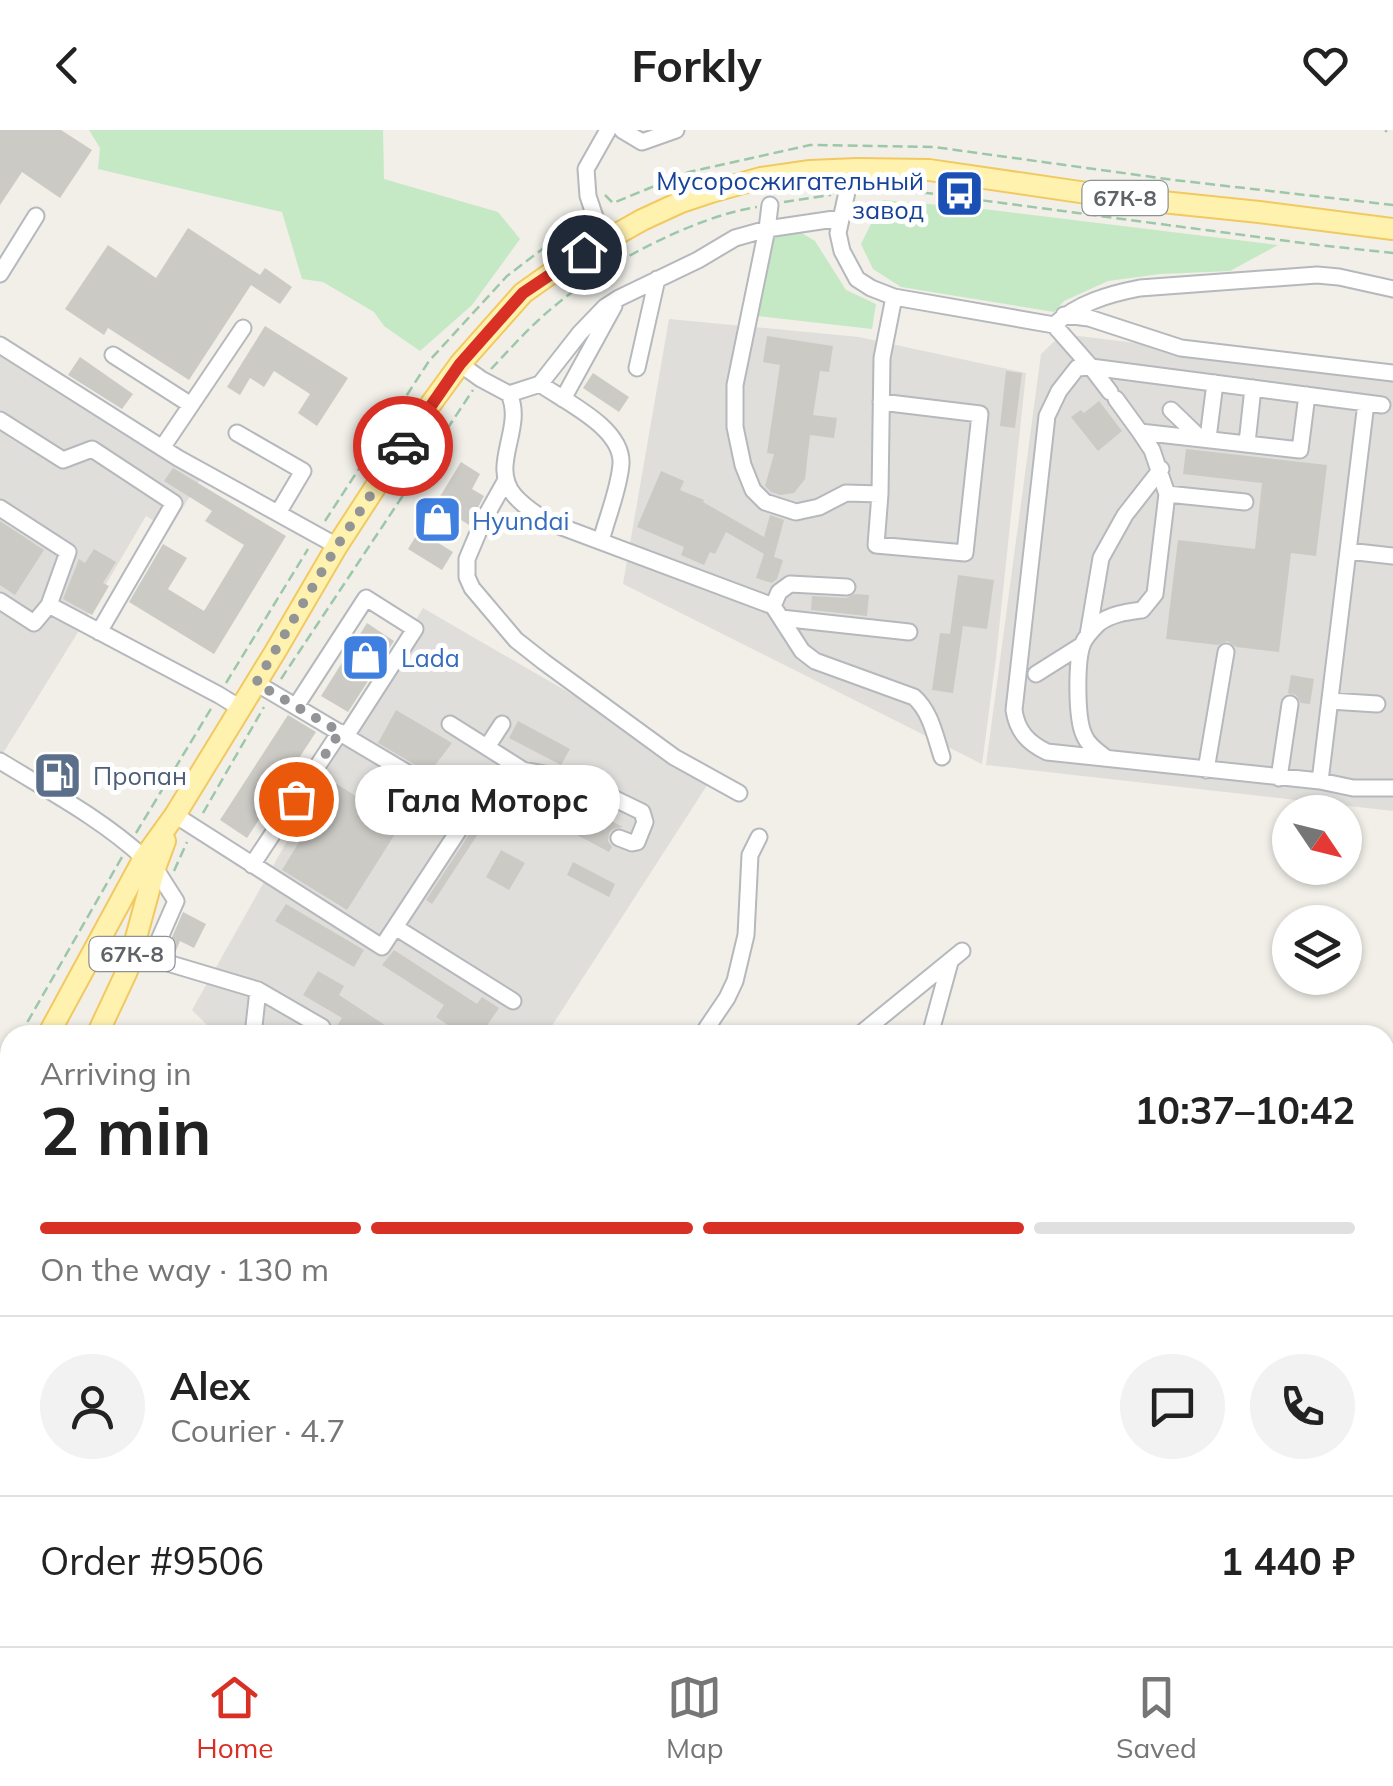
<!DOCTYPE html>
<html lang="en">
<head>
<meta charset="utf-8">
<style>
  :root { --surface:#fff; --page:#f2f2f2; --text:#222; --muted:#767676; --line:#e0e0e0; --accent:#d93025 }
  body { margin:0; font-family:Mulish,sans-serif; background:var(--page); color:var(--text); height:100vh; display:flex; flex-direction:column; font-size:38px; white-space:nowrap }
  * { box-sizing:border-box; margin:0 }
  p { font-size:32px; color:var(--muted) }
  .icon { flex:none; width:55px; height:55px; fill:none; stroke:currentColor; stroke-width:2; stroke-linecap:round; stroke-linejoin:round }
  .map { position:relative; flex:1; overflow:hidden }
  .details { position:absolute; left:0px; top:895px; width:1395px; height:622px; display:flex; flex-direction:column; background:var(--surface); border-radius:30px 30px 0 0; box-shadow:0 2px 8px #0004 }
  .details>* { flex:none }
  .needle { width:65px; rotate:125deg }
  .controls { position:absolute; left:1272px; top:665px; display:grid; gap:20px }
  .controls a { display:grid; place-items:center; width:90px; height:90px; border-radius:50%; background:var(--surface); box-shadow:0 2px 8px #0004; font-size:50px }
  .pin { position:absolute; display:grid; place-items:center; width:85px; height:85px; color:#fff; margin:-42px; border:5px solid #fff; border-radius:50%; box-shadow:0 2px 10px #0007 }
  .courier { position:absolute; display:grid; place-items:center; width:100px; height:100px; margin:-50px; border:8px solid #d93025; border-radius:50%; background:#fff; color:#222; box-shadow:0 2px 12px #0007 }
  .bubble { position:absolute; height:70px; border-radius:35px; background:var(--surface); box-shadow:0 2px 8px #0004; font-size:32px; font-weight:700; line-height:70px; text-align:center }
  .overview em { font-style:normal; font-weight:700 }
  .overview div { display:flex; flex-direction:column-reverse }
  .overview { display:flex; align-items:center; justify-content:space-between; height:170px; padding:0 40px }
  h1 { font-size:65px; font-weight:700; line-height:75px }
  .bar { display:grid; grid-template-columns:repeat(4,1fr); gap:15px 10px; align-content:center; height:120px; padding:0 40px }
  .bar i { height:12px; border-radius:8px; background:var(--line) }
  .bar .selected { background:var(--accent) }
  .bar p { grid-column:span 4 }
  .line { display:flex; align-items:center; gap:25px; padding:0 40px; border-top:2px solid var(--line) }
  .line div { flex:1 }
  .round { display:grid; place-items:center; flex:none; width:105px; height:105px; border-radius:52px; background:var(--page) }
  header { display:flex; justify-content:space-between; align-items:center; height:130px; padding:0 40px; background:var(--surface); font-size:45px; font-weight:700 }
  .menu { display:flex; justify-content:space-around; align-items:center; height:140px; border-top:2px solid var(--line); background:var(--surface); font-size:28px; color:var(--muted) }
  .menu a { display:grid; justify-items:center; gap:5px }
  .menu .selected { color:var(--accent) }
  .map>svg:first-child { display:block }
  .industrial { fill:#e0deda }
  .green { fill:#c5e8c5 }
  .building { fill:#cccac5 }
  .lines { fill:none; stroke-linecap:round; stroke-linejoin:round }
  .minor-casing { stroke:#b5b8bc; stroke-width:19 }
  .major-casing { stroke:#f2c960; stroke-width:24 }
  .path { stroke:#9cc7a9; stroke-width:2.5; stroke-dasharray:10 5; stroke-linecap:butt }
  .minor { stroke:#fff; stroke-width:15 }
  .major { stroke:#fff2af; stroke-width:20 }
  .rail { stroke:#b6b7b8; stroke-width:4; stroke-dasharray:2.5 12; stroke-linecap:butt }
  .done { stroke:#929495; stroke-width:10; stroke-dasharray:0 18 }
  .route { stroke:#d93025; stroke-width:12 }
  .labels { text-anchor:middle; dominant-baseline:central; stroke-width:10; stroke-linejoin:round; paint-order:stroke }
  .shield { fill:#fff; stroke:#8f9295; stroke-width:2.5 }
  .shield-label { font-size:22px; font-weight:bold; fill:#5f6368 }
  .transit-label { font-size:25px; fill:#164399; stroke:#fff; text-anchor:end }
  .shop-label { font-size:25px; fill:#366cbe; stroke:#fff; text-anchor:start }
  .service-label { font-size:25px; fill:#4e5e75; stroke:#fff; text-anchor:start }
</style>
</head>
<body>
<header><svg class="icon" aria-label="back" viewBox="0 0 24 24"><path d="M15 5l-7 7 7 7"/></svg>Forkly<svg class="icon" aria-label="heart" viewBox="0 0 24 24"><path d="M12 20l-8-8c-3-5 5-10 8-4 3-6 11-1 8 4z"/></svg></header>
<div class="map">
<svg width="1393" height="1516" viewBox="0 0 1393 1516">
  <rect width="100%" height="100%" fill="#f1efe8"/>
  <!-- industrial -->
  <path class="industrial" d="M669,189L859,207L1026,243L996,528L982,634L623,454Z
    M1062,204L1393,244V681L986,635L1041,224Z
    M0,218L200,350L169,400L146,386L75,507L0,628Z
    M423,478L713,646L546,905H217L192,880L346,606Z
    M1385,1065H1393V1516L866,1515V1508H1385Z
    M589,1508H753L780,1516H587Z"/>
  <!-- green -->
  <path class="green" d="M89,0H383L384,49L498,82L520,109L472,175L420,221L384,196L374,182L323,152L302,149L282,82L98,39L100,18Z
    M883,70L975,78L1278,115L1230,141L1160,144L1108,151L1064,171L1054,182L901,157L873,139L861,114Z
    M800,102L815,111L846,160L876,174L872,199L757,186L773,109L777,104Z
    M0,1300L10,1303V1508H344L359,1513L358,1516H0Z"/>
  <!-- building -->
  <path class="building" d="M0,0H61L92,20L60,68L22,42L0,75Z
    M188,98L260,145L265,138L292,157L280,174L251,155L189,250L108,198L104,205L65,179L108,115L156,148Z
    M265,196L348,248L317,296L298,283L310,264L274,241L264,257L250,248L240,265L227,257Z
    M767,206L833,216L829,242L820,241L813,285L837,288L834,308L810,305L805,349L794,363L780,365L771,362L765,356L774,324L767,323L780,235L763,232Z
    M80,227L133,264L122,279L68,245Z
    M1006,241L1022,243L1015,298L1000,296Z
    M593,243L629,267L619,282L583,258Z
    M1099,271L1122,301L1098,321L1071,287L1081,280L1084,283Z
    M1186,319L1327,335L1316,426L1291,423L1279,522L1236,517L1227,511L1218,515L1166,509L1178,410L1255,419L1262,353L1183,344Z
    M461,332L480,344L472,359L484,366L469,395L452,384L435,411L453,422L442,440L408,419Z
    M173,338L286,406L214,524L129,472L163,414L187,428L168,459L204,481L244,415L205,391L212,381L164,351Z
    M661,341L684,351L680,360L704,370L703,372L764,407L770,385L784,390L774,427L783,430L777,449L772,453L756,448L764,424L726,402L715,424L710,422L704,435L681,425L684,417L637,397Z
    M0,391L44,420L15,465L0,455Z
    M94,419L116,432L103,453L109,456L92,485L63,469L79,429L85,433Z
    M958,445L994,450L987,499L963,496L953,563L932,560L940,503L950,504Z
    M855,464L869,465L867,486L811,480L812,466L846,468Z
    M367,493L394,511L348,582L321,566Z
    M1291,545L1314,549L1310,574L1301,573L1296,565L1288,563Z
    M396,580L452,613L429,643L378,613Z
    M288,585L316,602L247,708L220,690Z
    M518,591L570,619L561,635L509,608Z
    M387,644L423,665L403,694L402,693L347,780L282,740L335,653L367,673Z
    M562,665L623,697L613,699L609,703L608,711L612,717L609,722L549,690L560,682L562,677L560,669Z
    M472,700L478,704L432,774L426,770Z
    M501,720L525,733L509,760L486,747Z
    M573,732L615,754L609,767L567,745Z
    M286,774L364,820L354,837L275,791Z
    M183,782L206,794L194,818L180,811L175,823L166,821Z
    M394,820L477,874L482,867L499,878L482,903L475,899L472,905H456L457,901L436,887L444,875L382,835Z
    M318,841L344,856L339,865L400,905H331L342,888L303,865Z"/>
  <g class="lines">
    <defs>
      <path id="minor" d="M622,0L642,12L676,0
        M857,39L847,62L838,103L842,121L857,149L871,158L894,167L1054,195L1091,237L1382,275
        M770,75L767,99L735,255V297L743,335L753,360L765,372L796,382L819,377L846,363L880,364
        M603,111L588,66L586,39L608,0
        M0,144L36,86
        M1064,185L1089,188L1181,218L1393,243
        M1054,195C1078,173 1109,164 1140,158L1317,145L1339,147L1393,159
        M0,215L178,328L337,416
        M113,225L191,275
        M460,234L481,249L509,264C525,298 489,335 514,365C523,376 535,383 546,391L773,476L802,521L815,531L914,567C931,582 935,606 942,627
        M637,238L657,149
        M540,254C566,272 623,298 621,334C619,360 607,387 601,411
        M1110,262L1091,237L1077,238L1059,261L1047,286L1014,580C1017,601 1028,613 1047,622L1320,651L1353,658H1393
        M509,264L540,254L580,203L605,177L619,168L698,130L735,108L767,99L841,88
        M563,269L614,176
        M1116,269L1140,302L1300,320L1307,265
        M881,272L980,284L965,423L876,415L880,364L882,228L894,167
        M1171,280L1200,308
        M0,290L63,330L92,319L174,373L99,502
        M237,303L303,341L278,383
        M1208,308L1215,253
        M1247,313L1253,258
        M162,318L243,198
        M506,350L483,391L467,429V447L472,458L516,510L544,532L674,627L739,663
        M1167,364L1245,372
        M0,378L68,422L49,475L34,493L0,471
        M1348,421L1393,426
        M49,475L219,565L240,578
        M773,476L779,462L790,454L847,457
        M781,488L909,502
        M1088,505L1101,428L1125,385L1161,339
        M1036,544L1082,515
        M256,553L490,692L523,640
        M1330,571L1377,574
        M296,576L366,468L415,499L346,606
        M450,594L523,640L576,650L642,682L645,692L637,712L632,713L619,708
        M487,617L502,594
        M1105,627C1097,621 1088,615 1084,605C1076,588 1076,529 1083,513C1086,506 1093,499 1098,494C1110,484 1127,482 1142,480L1155,464L1167,364L1152,320L1140,302
        M0,631C49,661 102,689 144,728
        M1206,640L1226,522
        M1279,648L1290,574
        M1320,651L1366,273
        M513,656L551,676
        M175,685L382,817L472,680
        M252,735L340,602
        M395,797L513,871
        M132,820L151,828L258,860L322,897
        M151,828L176,771L155,738
        M253,905L258,860
        M702,905L727,868L735,851L746,805L750,725L759,707
        M859,905L962,821
        M930,905L950,832
        M1385,1067L1393,1068
        M0,1174L10,1177
        M1385,1241L1393,1232
        M0,1259L10,1261
        M0,1279L10,1283
        M1385,1325L1393,1328
        M0,1440L10,1441
        M447,1508L448,1516
        M925,1508V1516
        M577,1516L579,1508
        M600,1516V1508
        M626,1516L627,1508
        M655,1516L656,1511
        M1214,1516L1215,1508
        M1274,1516L1275,1508
        M1330,1516L1332,1508
        M1388,1516L1393,1484"/>
      <path id="major" d="M48,905L144,728L175,685L275,522L337,416L417,293L460,234L523,163L564,134L642,90L681,72L711,62L761,48L810,41L857,39L929,40L1114,67L1259,82L1393,99
        M97,905L127,841L155,738L165,711
        M0,1005L10,983
        M0,1109L10,1088"/>
    </defs>
    <!-- minor casing -->
    <use href="#minor" class="minor-casing"/>
    <!-- major casing -->
    <use href="#major" class="major-casing"/>
    <!-- path -->
    <path class="path" d="M863,62L927,63L1318,115L1393,123
      M605,65L613,73L689,42L810,15L934,17L1174,50L1393,75
      M784,72L831,65
      M491,239C512,217 533,193 557,174C605,134 696,86 757,77
      M325,391L429,231L507,146L578,92L576,81
      M281,549L473,260
      M226,553L308,419
      M203,683L264,577
      M136,703L212,577
      M174,741L187,712
      M20,905L122,727
      M0,939L10,922
      M0,1160L10,1135"/>
    <!-- minor -->
    <use href="#minor" class="minor"/>
    <!-- major -->
    <use href="#major" class="major"/>
    <!-- rail -->
    <path class="rail" d="M1385,0L1393,2"/>
  </g>
  <g class="lines">
    <!-- done -->
    <path class="done" d="M296,669L340,602L256,553L337,416L403,316"/>
    <!-- route -->
    <path class="route" d="M403,316L460,234L523,163L584,122"/>
  </g>
  <!-- icons -->
  <defs>
    <symbol id="bus-square" viewBox="-11 -11 22 22"><rect x="-9" y="-9" width="18" height="18" rx="4" fill="#1a4fb4" stroke="#fff"/><path d="M-5-6H5V4H4V6H2V4H-2V6H-4V4H-5ZM-3.5-4V0h7V-4ZM-3.5 1.2v1.5H-2V1.2ZM2 1.2v1.5H3.5V1.2Z" fill="#fff"/></symbol>
    <symbol id="shop-square" viewBox="-11 -11 22 22"><rect x="-9" y="-9" width="18" height="18" rx="4" fill="#3f7fe0" stroke="#fff"/><path d="M-5-2.5h2.3a2.7 3.5 0 0 1 5.4 0H5L5.5 6h-11ZM-1.5-2.5h3a1.5 2.3 0 0 0-3 0Z" fill="#fff"/></symbol>
    <symbol id="fuel-square" viewBox="-11 -11 22 22"><rect x="-9" y="-9" width="18" height="18" rx="4" fill="#5c6f8a" stroke="#fff"/><path d="M-5.5-6h7V0h2V4h1.3V-2.5L3-4.5l.8-.8L6-3V5H2.5V1h-1V6h-7ZM-4.2-4.7v3.2H.2V-4.7Z" fill="#fff"/></symbol>
  </defs>
  <g fill-rule="evenodd">
    <use href="#bus-square" x="932" y="36" width="55" height="55"/>
    <use href="#shop-square" x="410" y="362" width="55" height="55"/>
    <use href="#shop-square" x="338" y="500" width="55" height="55"/>
    <use href="#fuel-square" x="30" y="618" width="55" height="55"/>
  </g>
  <g class="labels">
    <!-- shield labels -->
    <g class="shield">
      <rect x="1082.5" y="51" width="85" height="34" rx="8"/>
      <rect x="89.5" y="807" width="85" height="34" rx="8"/>
    </g>
    <g class="shield-label">
      <text x="1125" y="68">67К-8</text>
      <text x="132" y="824">67К-8</text>
    </g>
    <!-- transit labels -->
    <g class="transit-label">
      <text x="924" y="50">Мусоросжигательный<tspan x="924" dy="29">завод</tspan></text>
    </g>
    <!-- shop labels -->
    <g class="shop-label">
      <text x="472" y="390">Hyundai</text>
      <text x="401" y="527">Lada</text>
    </g>
    <!-- service labels -->
    <g class="service-label">
      <text x="93" y="645">Пропан</text>
    </g>
  </g>
</svg>
<div class="controls">
<a><svg class="needle" viewBox="-14 -14 28 28"><path d="M0-13l5 13h-10z" fill="#e53935"/><path d="M0 13l5-13h-10z" fill="#767676"/></svg></a>
<a><svg class="icon" aria-label="layers" viewBox="0 0 24 24"><path d="M12 4l9 5-9 5-9-5zM3 14l9 5 9-5"/></svg></a>
</div>
<div class="pin" style="left:296px;top:669px;background:#ea580c"><svg class="icon" aria-label="bag" viewBox="0 0 24 24"><path d="M5 8h14l-1 12H6zM9 8a3 3 0 0 1 6 0"/></svg></div>
<div class="pin" style="left:584px;top:122px;background:#1f2937"><svg class="icon" aria-label="home" viewBox="0 0 24 24"><path d="M3 11l9-7 9 7M6 9v11h12V9"/></svg></div>
<div class="courier" style="left:403px;top:316px"><svg class="icon" aria-label="car" viewBox="0 0 24 24"><path d="M5 17H2v-5l4-1 3-4h7l3 4 3 1v5h-3M9 17h6M6 11h13"/><circle cx="7" cy="17" r="2"/><circle cx="17" cy="17" r="2"/></svg></div>
<div class="bubble" style="left:355px;top:635px;width:265px">Гала Моторс</div>
<section class="details">
<div class="overview"><div><h1>2 min</h1><p>Arriving in</p></div><em>10:37–10:42</em></div>
<div class="bar"><i class="selected"></i><i class="selected"></i><i class="selected"></i><i></i><p>On the way · 130 m</p></div>
<div class="line" style="height:180px"><a class="round"><svg class="icon" aria-label="person" viewBox="0 0 24 24"><circle cx="12" cy="8" r="4"/><path d="M4 21q1-7 8-7t8 7"/></svg></a><div><b>Alex</b><p>Courier · 4.7</p></div><a class="round"><svg class="icon" aria-label="chat" viewBox="0 0 24 24"><path d="M4 5h16v11H9l-5 4z"/></svg></a><a class="round"><svg class="icon" aria-label="phone" viewBox="0 0 24 24"><path d="M5 4h4l2 5-3 2q2 4 5 5l2-3 5 2v4C11 20 4 13 5 4z"/></svg></a></div>
<div class="line" style="height:130px"><div>Order #9506</div><b>1 440 ₽</b></div>
</section>
</div>
<nav class="menu">
<a class="selected"><svg class="icon" aria-label="home" viewBox="0 0 24 24"><path d="M3 11l9-7 9 7M6 9v11h12V9"/></svg>Home</a>
<a><svg class="icon" aria-label="map" viewBox="0 0 24 24"><path d="M3 6l6-2 6 2 6-2v14l-6 2-6-2-6 2zM9 4v14M15 6v14"/></svg>Map</a>
<a><svg class="icon" aria-label="saved" viewBox="0 0 24 24"><path d="M7 4h10v16l-5-4-5 4z"/></svg>Saved</a>
</nav>
</body>
</html>
